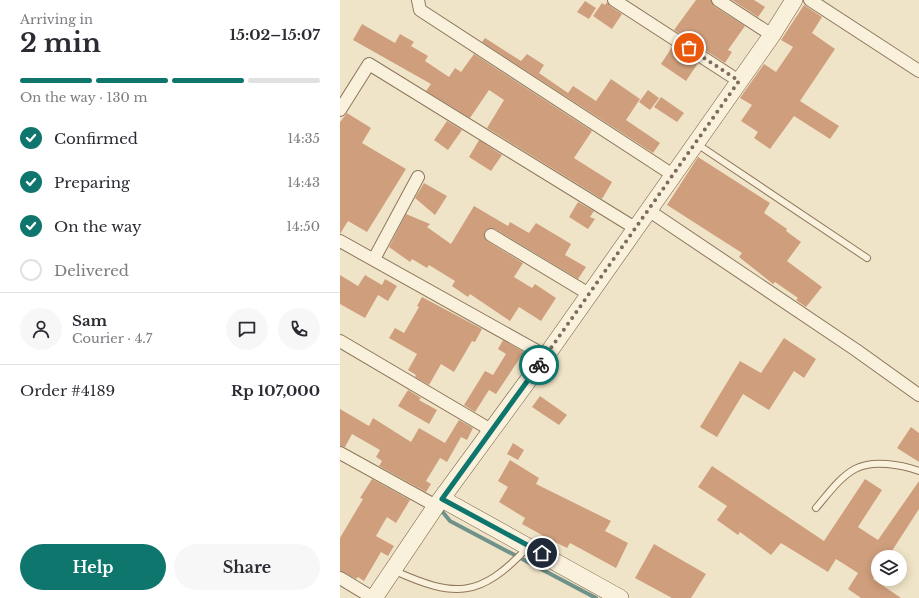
<!DOCTYPE html>
<html lang="en">
<head>
<meta charset="utf-8">
<style>
  :root { --surface:#fff; --page:#f7f7f7; --text:#2b2b33; --muted:#7c7c81; --line:#e1e1e2; --accent:#0f766e }
  body { margin:0; font-family:"Libre Baskerville",serif; background:var(--page); color:var(--text); height:100vh; display:flex; flex-direction:column; font-size:15px; white-space:nowrap }
  * { box-sizing:border-box; margin:0 }
  p { font-size:13px; color:var(--muted) }
  .icon { flex:none; width:22px; height:22px; fill:none; stroke:currentColor; stroke-width:2; stroke-linecap:round; stroke-linejoin:round }
  .map { position:relative; flex:1; overflow:hidden }
  .side { display:flex; flex-direction:column; background:var(--surface); width:340px }
  .side>* { flex:none }
  .tools { position:absolute; left:531px; top:550px; display:grid; gap:8px }
  .tools a { display:grid; place-items:center; width:36px; height:36px; border-radius:50%; background:var(--surface); box-shadow:0 2px 10px #0003; font-size:20px }
  .pin { position:absolute; display:grid; place-items:center; width:34px; height:34px; color:#fff; margin:-17px; border:2px solid #fff; border-radius:50%; box-shadow:0 1px 4px #0007 }
  .courier { position:absolute; display:grid; place-items:center; width:40px; height:40px; margin:-20px; border:3px solid #0f766e; border-radius:50%; background:#fff; color:#222; box-shadow:0 1px 5px #0007 }
  .head em { font-style:normal; font-weight:700 }
  .head div { display:flex; flex-direction:column-reverse }
  .head { display:flex; align-items:center; justify-content:space-between; height:68px; padding:0 20px }
  h1 { font-size:26px; font-weight:700; line-height:30px }
  .bar { display:grid; grid-template-columns:repeat(4,1fr); gap:6px 4px; align-content:center; height:48px; padding:0 20px }
  .bar i { height:5px; border-radius:3px; background:var(--line) }
  .bar .active { background:var(--accent) }
  .bar p { grid-column:span 4 }
  .line { display:flex; align-items:center; gap:10px; padding:0 20px; border-top:1px solid var(--line) }
  .line div { flex:1 }
  .round { display:grid; place-items:center; flex:none; width:42px; height:42px; border-radius:21px; background:var(--page) }
  ol { padding:0 20px; list-style:none }
  li { display:flex; align-items:center; gap:12px; height:44px }
  li p { margin-inline-start:auto }
  li .icon { padding:4px; border-radius:50%; background:var(--accent); color:#fff; stroke-width:4 }
  li:last-child { color:var(--muted) }
  li i { width:22px; height:22px; border:2px solid var(--line); border-radius:50% }
  .primary-button { display:flex; gap:8px; margin-top:auto; padding:8px 20px }
  .primary-button a { flex:1; height:46px; border-radius:24px; background:var(--accent); color:#fff; font-size:16px; font-weight:700; line-height:46px; text-align:center }
  .primary-button a+a { background:var(--page); color:var(--text) }
  main { display:flex; flex:1; min-height:0 }
  .map>svg:first-child { display:block }
  .lines { fill:none; stroke-linecap:round; stroke-linejoin:round }
  .stream { stroke:#6f938a; stroke-width:4 }
  .building { fill:#cf9f7d }
  .lane-casing { stroke:#8d765c; stroke-width:8 }
  .street-casing { stroke:#8d765c; stroke-width:14 }
  .secondary-casing { stroke:#6f573f; stroke-width:18 }
  .lane { stroke:#faf1dc; stroke-width:6 }
  .street { stroke:#faf1dc; stroke-width:12 }
  .secondary { stroke:#faf1dc; stroke-width:17 }
  .done { stroke:#7c6e5b; stroke-width:4; stroke-dasharray:0 7.2 }
  .route { stroke:#0f766e; stroke-width:5 }
</style>
</head>
<body>
<main>
<section class="side">
<div class="head"><div><h1>2 min</h1><p>Arriving in</p></div><em>15:02–15:07</em></div>
<div class="bar"><i class="active"></i><i class="active"></i><i class="active"></i><i></i><p>On the way · 130 m</p></div>
<ol>
<li><svg class="icon" aria-label="check" viewBox="0 0 24 24"><path d="M5 12l5 5 9-10"/></svg>Confirmed<p>14:35</p></li>
<li><svg class="icon" aria-label="check" viewBox="0 0 24 24"><path d="M5 12l5 5 9-10"/></svg>Preparing<p>14:43</p></li>
<li><svg class="icon" aria-label="check" viewBox="0 0 24 24"><path d="M5 12l5 5 9-10"/></svg>On the way<p>14:50</p></li>
<li><i></i>Delivered</li>
</ol>
<div class="line" style="height:72px"><a class="round"><svg class="icon" aria-label="person" viewBox="0 0 24 24"><circle cx="12" cy="8" r="4"/><path d="M4 21q1-7 8-7t8 7"/></svg></a><div><b>Sam</b><p>Courier · 4.7</p></div><a class="round"><svg class="icon" aria-label="chat" viewBox="0 0 24 24"><path d="M4 5h16v11H9l-5 4z"/></svg></a><a class="round"><svg class="icon" aria-label="phone" viewBox="0 0 24 24"><path d="M5 4h4l2 5-3 2q2 4 5 5l2-3 5 2v4C11 20 4 13 5 4z"/></svg></a></div>
<div class="line" style="height:52px"><div>Order #4189</div><b>Rp 107,000</b></div>
<div class="primary-button"><a>Help</a><a>Share</a></div>
</section>
<div class="map">
<svg width="579" height="598" viewBox="0 0 579 598">
  <rect width="100%" height="100%" fill="#f0e4c8"/>
  <g class="lines">
    <!-- stream -->
    <path class="stream" d="M101,510L110,521L256,598"/>
  </g>
  <!-- building -->
  <path class="building" d="M356,0H371L374,6L405,26L388,50L392,52L385,63L334,30Z
    M392,0H414L425,7L418,17Z
    M245,1L256,8L249,19L237,12Z
    M267,2L270,6L282,14L272,29L253,16L262,3L265,5Z
    M464,5L482,17L472,33L495,49L460,101L499,126L490,139L454,116L430,149L414,138L418,132L401,121L412,105L400,98L424,64L436,72L453,47L441,40Z
    M22,24L55,43L60,34L74,42L71,46L88,56L85,61L109,77L115,68L121,72L134,54L252,131L234,158L272,182L262,199L147,128L164,100L149,90L130,118L86,91L91,84L13,40Z
    M145,38L181,61L187,54L204,65L199,73L228,93L233,86L256,101L271,79L300,99L286,120L320,143L313,153L142,42Z
    M332,47L358,63L346,81L321,64Z
    M308,90L319,98L310,110L299,102Z
    M321,97L344,113L337,122L314,107Z
    M7,113L31,128L22,143L66,169L27,232L8,221L0,234V122Z
    M107,121L122,130L108,150L94,140Z
    M139,140L162,155L151,171L129,157Z
    M358,157L430,203L424,213L447,229L446,231L461,242L447,261L482,287L466,307L456,300L458,298L435,282L433,284L399,257L402,253L327,205Z
    M84,183L107,196L95,215L75,198Z
    M238,202L254,211L250,217L255,219L248,229L229,217Z
    M134,206L168,226L170,222L189,233L196,223L231,244L225,255L246,267L238,279L155,229L151,228L145,231L144,235L147,241L183,263L174,277L192,288L195,284L216,298L201,321L179,307L170,321L130,294L128,297L112,286L115,281L89,265L87,268L72,259L70,262L49,247L66,214L90,224L87,227L111,244Z
    M0,275L18,286L25,275L42,285L45,279L57,286L48,301L38,295L25,318L0,304Z
    M82,297L142,329L135,342L132,341L114,372L101,364L89,385L75,377L76,375L68,370L77,354L49,338L55,328L64,333L79,307L77,306Z
    M444,338L476,359L464,378L454,371L429,410L403,394L377,437L360,427L400,361L421,373Z
    M163,340L184,352L156,394L149,390L135,412L124,405L145,371L153,375L166,354L158,349Z
    M68,390L81,398L79,400L97,410L89,424L58,406Z
    M200,396L227,415L219,425L192,407Z
    M0,409L29,426L33,418L71,442L79,428L105,443L119,420L133,428L127,440L121,437L107,462L100,458L86,481L91,484L86,492L39,466L42,461L36,457L40,450L12,434L5,447L0,446Z
    M571,427L579,433V462L557,448Z
    M173,443L184,450L178,460L167,454Z
    M170,460L199,478L196,484L271,521L265,531L288,543L276,568L230,543L227,548L209,539L182,524L185,518L159,502L168,487L158,481Z
    M372,466L484,541L525,479L542,490L518,527L538,540L579,481V509L548,557H538V572L533,579L561,598H521L508,589L518,573L496,559L488,572L441,543L431,555L400,532L398,535L377,520L387,506L358,487Z
    M32,479L70,500L56,523L47,517L36,536L54,546L48,556L41,552L24,581L18,577L16,579L0,571V538L23,499L20,498Z
    M314,544L366,574L351,598H332L295,578Z"/>
  <g class="lines">
    <defs>
      <path id="lane" d="M357,144L527,258
        M476,508C488,494 500,477 515,469C533,459 562,465 579,471
        M55,571C115,598 140,598 187,548"/>
      <path id="street" d="M78,0L80,10L333,175
        M274,0L399,81
        M378,0L432,35
        M470,0L579,71
        M0,110L29,64L295,228
        M308,210L516,350L579,395
        M151,235L249,294
        M0,241L206,356
        M34,259L78,177
        M0,341L151,430
        M0,453L96,506
        M0,578L33,598"/>
      <path id="secondary" d="M102,499L280,598
        M34,598L96,506L206,356L432,35L454,0"/>
    </defs>
    <!-- lane casing -->
    <use href="#lane" class="lane-casing"/>
    <!-- street casing -->
    <use href="#street" class="street-casing"/>
    <!-- secondary casing -->
    <use href="#secondary" class="secondary-casing"/>
    <!-- lane -->
    <use href="#lane" class="lane"/>
    <!-- street -->
    <use href="#street" class="street"/>
    <!-- secondary -->
    <use href="#secondary" class="secondary"/>
  </g>
  <g class="lines">
    <!-- done -->
    <path class="done" d="M199,365L399,81L349,48"/>
    <!-- route -->
    <path class="route" d="M199,365L102,499L202,553"/>
  </g>
</svg>
<div class="tools">
<a><svg class="icon" aria-label="layers" viewBox="0 0 24 24"><path d="M12 4l9 5-9 5-9-5zM3 14l9 5 9-5"/></svg></a>
</div>
<div class="pin" style="left:349px;top:48px;background:#ea580c"><svg class="icon" aria-label="bag" viewBox="0 0 24 24"><path d="M5 8h14l-1 12H6zM9 8a3 3 0 0 1 6 0"/></svg></div>
<div class="pin" style="left:202px;top:553px;background:#1f2937"><svg class="icon" aria-label="home" viewBox="0 0 24 24"><path d="M3 11l9-7 9 7M6 9v11h12V9"/></svg></div>
<div class="courier" style="left:199px;top:365px"><svg class="icon" aria-label="bike" viewBox="0 0 24 24"><circle cx="6" cy="16" r="4"/><circle cx="18" cy="16" r="4"/><path d="M6 16l4-8h5l3 8M10 8l3 8H6M13 5h3"/></svg></div>
</div>
</main>
</body>
</html>
